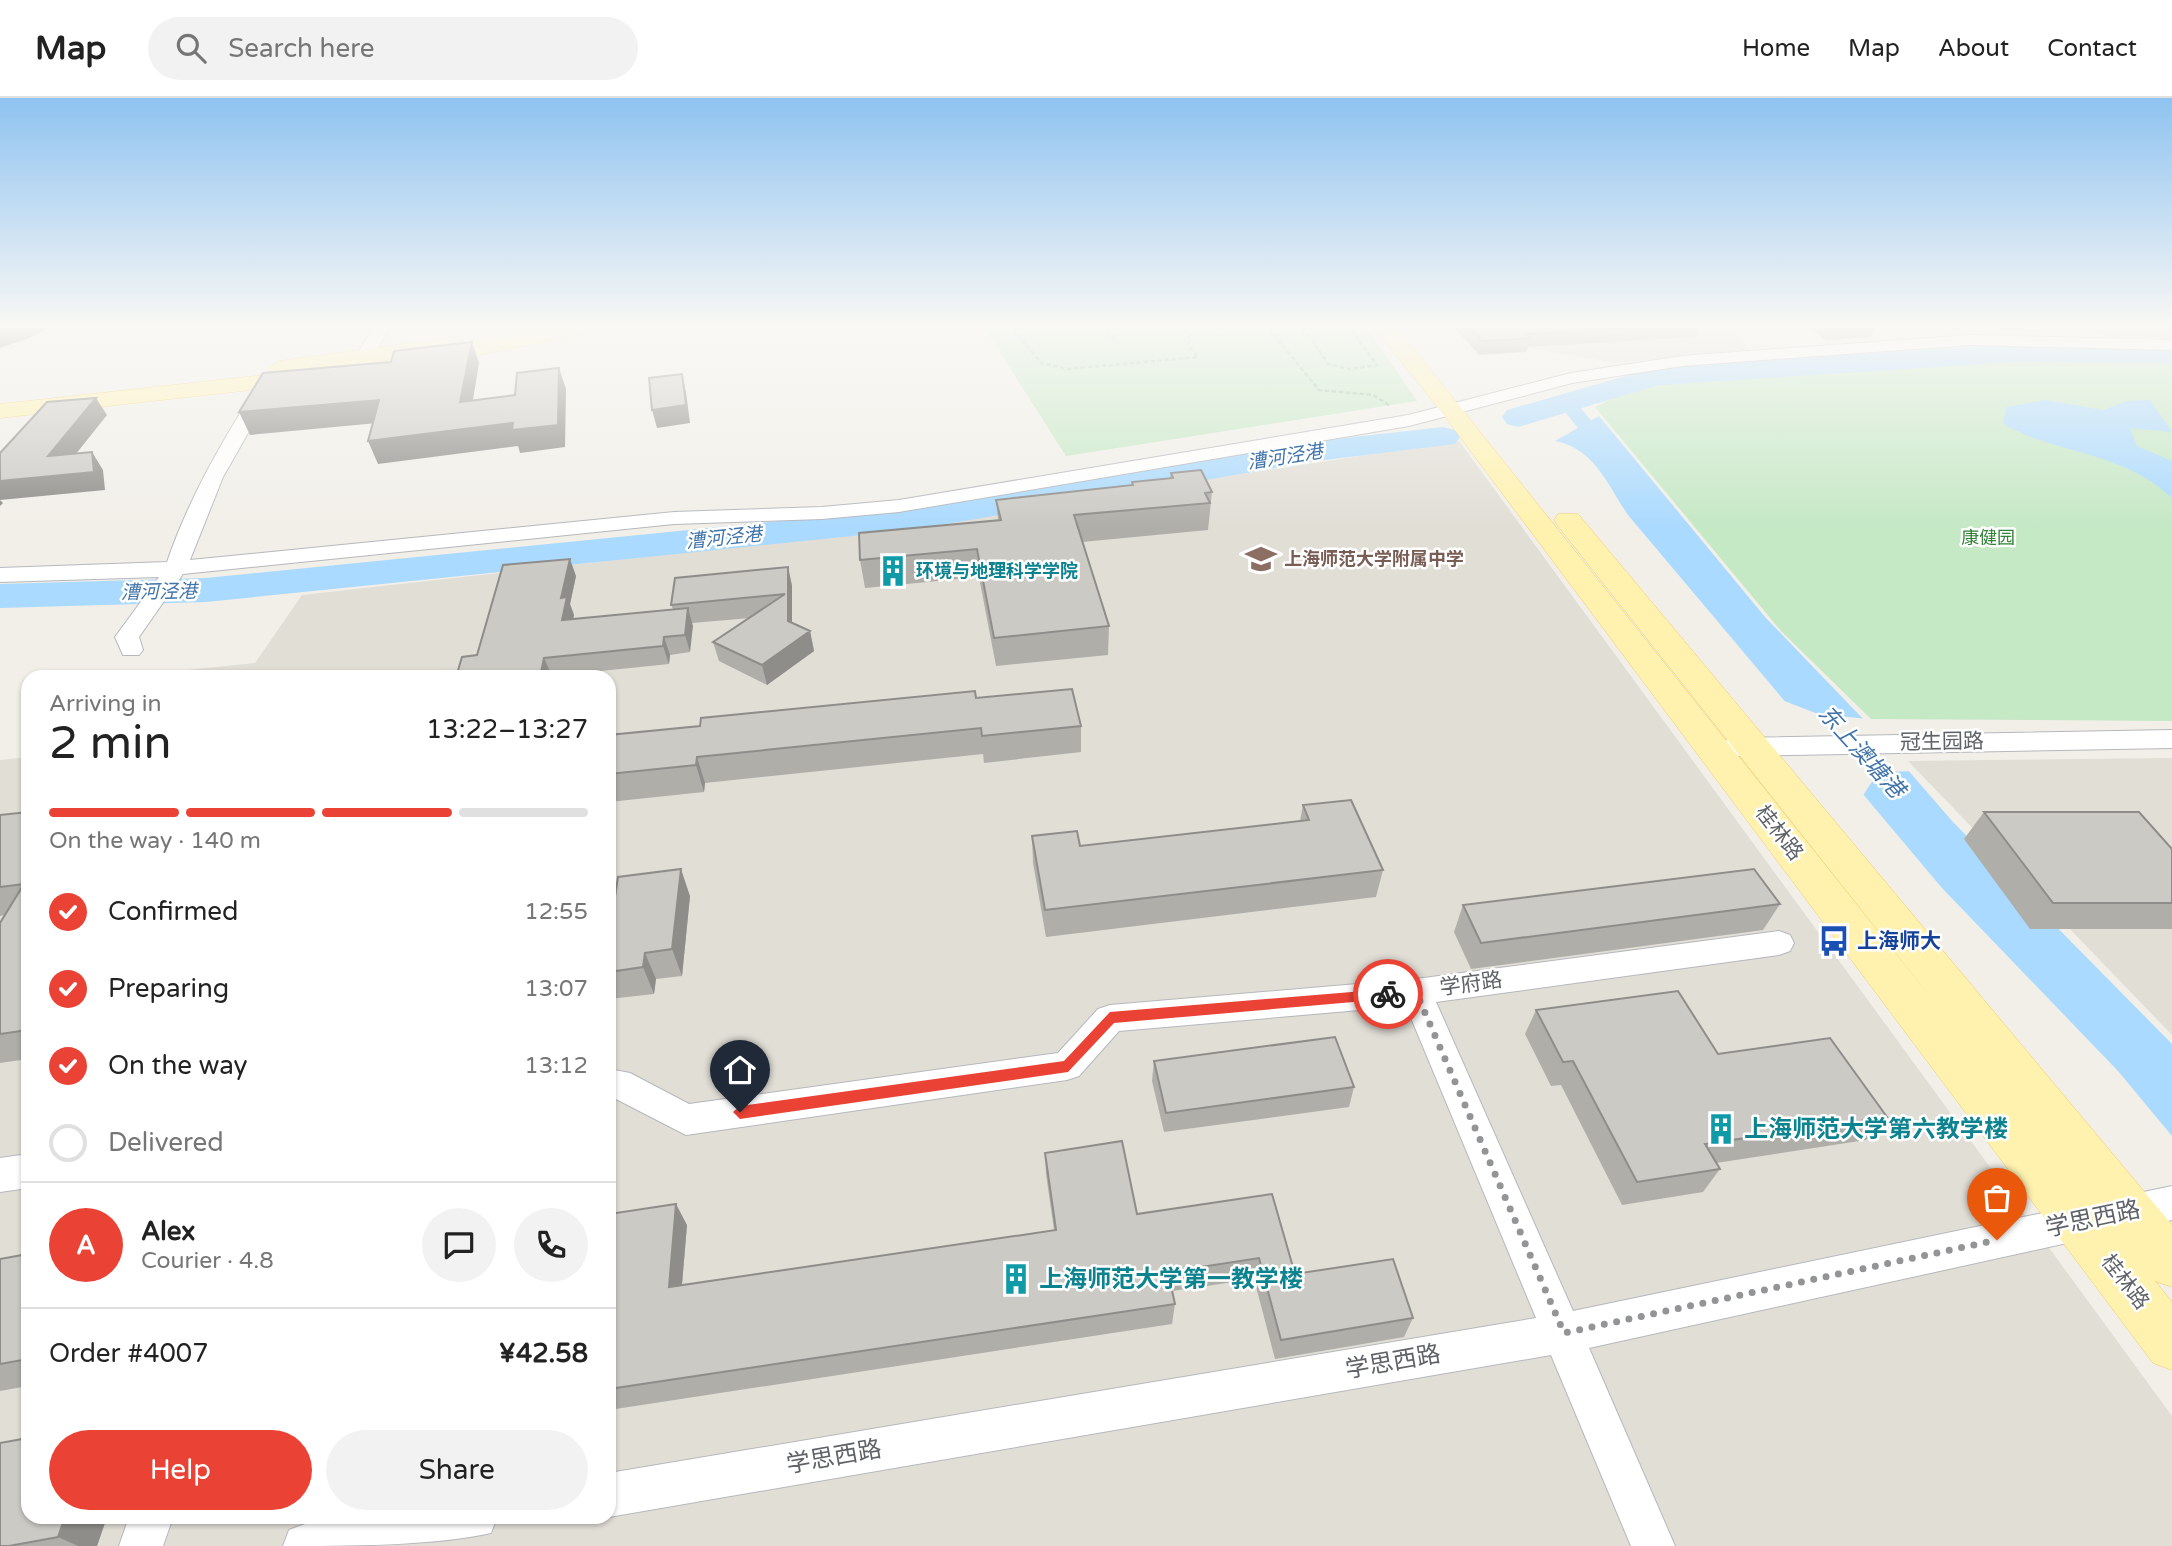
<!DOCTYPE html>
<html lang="en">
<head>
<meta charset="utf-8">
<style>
  :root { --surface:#fff; --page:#f2f2f2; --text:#222; --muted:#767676; --line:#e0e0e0; --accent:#ea4335 }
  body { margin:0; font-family:"Varela Round","Noto Sans SC",sans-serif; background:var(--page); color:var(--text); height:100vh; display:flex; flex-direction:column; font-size:26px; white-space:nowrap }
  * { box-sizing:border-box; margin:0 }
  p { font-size:23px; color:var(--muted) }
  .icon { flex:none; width:38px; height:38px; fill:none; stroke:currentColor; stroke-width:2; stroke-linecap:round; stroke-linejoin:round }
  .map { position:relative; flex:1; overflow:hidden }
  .drawer { position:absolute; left:21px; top:572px; width:595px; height:854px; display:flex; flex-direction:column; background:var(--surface); border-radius:21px; box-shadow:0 2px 5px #0004 }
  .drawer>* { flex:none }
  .pin { position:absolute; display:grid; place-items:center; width:60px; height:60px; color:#fff; margin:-72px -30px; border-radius:50% 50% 50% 0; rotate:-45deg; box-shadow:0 0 7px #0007 }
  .pin .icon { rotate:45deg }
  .courier { position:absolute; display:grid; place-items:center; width:70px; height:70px; margin:-35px; border:5px solid #ea4335; border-radius:50%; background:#fff; color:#222; box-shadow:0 2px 9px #0007 }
  .summary em { font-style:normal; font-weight:600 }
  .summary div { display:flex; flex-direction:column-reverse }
  .summary { display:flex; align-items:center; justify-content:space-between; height:119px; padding:0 28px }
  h1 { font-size:46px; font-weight:600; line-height:52px }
  .bar { display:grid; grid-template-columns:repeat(4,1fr); gap:10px 7px; align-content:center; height:84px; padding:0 28px }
  .bar i { height:9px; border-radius:5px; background:var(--line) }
  .bar .on { background:var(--accent) }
  .bar p { grid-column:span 4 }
  .line { display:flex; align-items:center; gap:18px; padding:0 28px; border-top:2px solid var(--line) }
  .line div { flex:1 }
  .round { display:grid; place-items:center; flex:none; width:74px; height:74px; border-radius:37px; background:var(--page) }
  ol { padding:0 28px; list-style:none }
  li { display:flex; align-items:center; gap:21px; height:77px }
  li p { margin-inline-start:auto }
  li .icon { padding:7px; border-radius:50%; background:var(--accent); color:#fff; stroke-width:4 }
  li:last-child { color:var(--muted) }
  li i { width:38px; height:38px; border:4px solid var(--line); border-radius:50% }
  .button { display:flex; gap:14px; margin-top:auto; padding:14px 28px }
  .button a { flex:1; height:80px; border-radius:42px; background:var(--accent); color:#fff; font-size:28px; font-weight:600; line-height:80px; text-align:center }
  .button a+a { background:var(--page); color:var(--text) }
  header { display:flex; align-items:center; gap:42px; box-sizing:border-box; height:98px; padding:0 35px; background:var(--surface); border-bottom:2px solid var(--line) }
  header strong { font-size:33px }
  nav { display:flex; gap:38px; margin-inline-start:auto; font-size:24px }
  .search { width:490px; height:63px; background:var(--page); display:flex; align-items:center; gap:18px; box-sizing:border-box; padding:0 24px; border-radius:38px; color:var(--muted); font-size:26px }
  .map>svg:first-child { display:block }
  .commercial { fill:#fef7e0 }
  .education { fill:#e1ded6 }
  .green { fill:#c5e8c5 }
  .water { fill:#aadaff }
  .pier { fill:#f1efe8 }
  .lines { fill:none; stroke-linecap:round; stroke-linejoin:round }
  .canal { fill:#aadaff; fill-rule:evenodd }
  .river { fill:#aadaff; fill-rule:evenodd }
  .minor-casing { stroke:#b5b8bc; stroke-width:2 }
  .major-casing { stroke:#f2c960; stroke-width:1 }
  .path { stroke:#9cc7a9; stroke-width:2.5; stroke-dasharray:4.5 2.5; stroke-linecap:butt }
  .minor { fill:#fff; fill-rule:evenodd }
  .major { fill:#fff2af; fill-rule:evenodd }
  .wall { fill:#afaea9 }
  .shaded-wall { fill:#8f8d8a }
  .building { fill:#cccac5; stroke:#8f8d8a; stroke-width:2 }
  .route { fill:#ea4335 }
  .done { stroke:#929495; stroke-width:7; stroke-dasharray:0 12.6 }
  .labels { text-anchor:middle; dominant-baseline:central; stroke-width:5; stroke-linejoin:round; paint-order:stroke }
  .far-park-label { font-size:18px; fill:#348238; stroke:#fff }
  .far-education-label { font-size:18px; font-weight:bold; fill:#785e54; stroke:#fff; text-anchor:start }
  .far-culture-label { font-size:18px; font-weight:bold; fill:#0d838f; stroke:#fff; text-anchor:start }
  .far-water-label { font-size:19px; font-style:italic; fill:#4174aa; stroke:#fff }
  .street-label { font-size:21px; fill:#5f6368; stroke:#fff }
  .transit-label { font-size:21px; font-weight:bold; fill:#164399; stroke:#fff; text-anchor:start }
  .water-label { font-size:23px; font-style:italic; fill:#4174aa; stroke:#fff }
  .near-culture-label { font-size:24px; font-weight:bold; fill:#0d838f; stroke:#fff; text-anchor:start }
  .near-street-label { font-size:24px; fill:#5f6368; stroke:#fff }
</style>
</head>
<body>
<header>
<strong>Map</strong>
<div class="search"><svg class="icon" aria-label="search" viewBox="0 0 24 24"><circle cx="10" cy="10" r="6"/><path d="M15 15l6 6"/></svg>Search here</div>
<nav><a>Home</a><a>Map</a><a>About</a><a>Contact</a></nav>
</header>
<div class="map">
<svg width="2172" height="1448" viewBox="0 0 2172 1448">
  <rect width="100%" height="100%" fill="#f1efe8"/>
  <!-- commercial -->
  <path class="commercial" d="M401,226H497L422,241L401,238Z"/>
  <!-- education -->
  <path class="education" d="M1511,226H1727L1750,252L1617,265L1534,251Z
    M1963,226H2172V241L2116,239L2051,228L1971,231Z
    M1459,343L2172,1318V1448H0V662L28,659V1419H609V579H143L148,576L255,565L302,497L840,437Z
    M2172,660V937L1908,663Z"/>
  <!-- green -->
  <path class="green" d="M982,226H1364L1417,303L1066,358Z
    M2014,255L2172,256V623L1871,621L1781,533L1595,309L1657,278Z"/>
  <!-- water -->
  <path class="water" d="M2045,302L2103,312L2127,303L2150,302L2172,334L2130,330L2137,348L2172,363V400C2123,353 2059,357 2003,326L2006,309Z
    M1599,318L1765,519L1867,625L1953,724L2172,946V1038L2118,973L1942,790L1628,417C1607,386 1594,350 1555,343Z"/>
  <!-- pier -->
  <path class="pier" d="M1777,600L1818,616L1868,621L1914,673L1887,674L1873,682L1862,699Z"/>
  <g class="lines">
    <!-- canal -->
    <path class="canal" d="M1568,301L1574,302L1615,351L1618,355L1615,359H1601L1562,310L1559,306L1562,302Z"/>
    <!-- river -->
    <path class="river" d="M2014,246L2172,247V265L2014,264L1659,287L1518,329L1507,326L1502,319L1507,312L1657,269Z
      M1443,329L1455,332L1460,339L1455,346L1317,363L911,432L206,504L0,510V486L206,480L911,410L1317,343Z"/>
    <defs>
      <path id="minor" d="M375,226H391L363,276H351L348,272Z
        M1970,237L2172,242V252L1970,247L1682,268L1572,285L1409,328L899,414L822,421L674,426L183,476L139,539L143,552L139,557H123L115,539L159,479L0,484V470L167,464C188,403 219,348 254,293L263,288L272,293L223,379L190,462L674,414L822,409L899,402L1408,317L1571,275L1682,258Z
        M2172,632V650L1733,658L1724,655L1720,649L1724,643L1733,640Z
        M1779,833L1790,837L1794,845L1790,853L1779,857L1436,904L1573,1213L2172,1088V1122L1589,1250L1675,1448H1631L1551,1257L609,1419V1375L1536,1220L1406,908L1119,933L1079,978L1067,982L686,1037L614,1000L609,1001V971L630,975L689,1006L1058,955L1098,911L1110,907L1416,881Z
        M28,1056V1090L0,1094V1060Z
        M129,1419H173L163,1448H119Z
        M342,1419H497L491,1435C434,1448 344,1448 283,1448L289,1432L305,1426Z"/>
      <path id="major" d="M568,226H611L600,232L425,268L417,266L416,258L308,273L317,279L313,284L305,286L0,320V306L274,276L268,270L279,263L443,241L451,243L454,249Z
        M1372,226H1394L1940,911L1558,428L1554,422L1558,416H1578L2172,1127V1189L2155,1183L2172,1204V1272L2153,1265L1443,316Z"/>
    </defs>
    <!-- minor casing -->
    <use href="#minor" class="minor-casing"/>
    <!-- major casing -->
    <use href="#major" class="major-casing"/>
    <!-- path -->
    <path class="path" d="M1009,226L1041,265L1067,271L1198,259L1188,247L1189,237L1179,226
      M1102,226L1117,245
      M1195,226L1219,231L1260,226
      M1265,226L1319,292L1373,297L1389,307
      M1292,226H1313
      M1296,227L1311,240L1328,266L1350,271L1377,267L1347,226
      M1106,231L1145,226"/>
    <!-- minor -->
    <use href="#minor" class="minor"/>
    <!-- major -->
    <use href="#major" class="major"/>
  </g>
  <!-- wall -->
  <path class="wall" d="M1451,226H1700L1695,239L1528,249L1526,254L1479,257Z
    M1803,226H1877L1871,239L1826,242Z
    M1986,226H2017L1989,228Z
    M1171,375L1212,394L1208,432L1082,444L1109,528L1108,557L996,568L979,479L865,490L860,462L998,422L996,402L1132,387V384L1170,380Z
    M788,469L792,488V525L810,533L814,553L767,587L719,563L713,544L750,520L692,525L690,554L670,557L669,566L552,578L477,557L576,478L570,506L574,517L573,521L673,511L671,507Z
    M976,600L1081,628V654L984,665L983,656L705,685L704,694L609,704V637Z
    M1303,707L1383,772L1376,799L1046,839L1033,765L1032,738L1080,748L1300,723Z
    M28,714V961L0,965V825L5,817L0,818V717Z
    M1984,714L2172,751V831H2030L1964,741Z
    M690,798L682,878L656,881L654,896L609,901V812Z
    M1780,806L1763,832L1471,871L1454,834L1463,807Z
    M1536,912L1718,956L1887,1019L1866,1042L1716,1065L1720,1071L1703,1094L1622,1107L1561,987L1551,988L1525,936Z
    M1154,963L1354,989L1349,1009L1164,1034L1152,983Z
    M1045,1055L1137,1116L1272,1096L1295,1176L1413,1220L1404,1239L1275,1261L1254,1181L1172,1193L1175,1206L1172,1226L609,1312V1116L687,1127L682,1187L1054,1132L1046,1076Z
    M28,1156V1288L0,1293V1161Z
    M28,1419H107L97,1448H0Z
    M301,1419H327L307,1423Z"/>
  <!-- shaded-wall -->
  <path class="shaded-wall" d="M0,226H52L48,230L27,241L0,250Z
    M472,244L479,265L469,326L460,304Z
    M559,270L566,291L565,349L520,355L518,348L378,366L368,343L513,325Z
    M682,276L686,294L690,325L657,330L652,312Z
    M96,300L107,317L60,376L48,358Z
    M379,302L388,324L250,337L239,314Z
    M92,354L103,372L105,392L0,402L3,405L0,408V383Z
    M570,461L576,478L570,506L574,517L569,540L562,522L561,500Z
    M788,469L792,488V542L788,523Z
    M688,510L693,528L690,554L685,537Z
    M810,533L814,553L767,587L762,567Z
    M664,539L670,557L669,566L663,548Z
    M544,560L552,578L551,579H540Z
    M697,659L705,685L704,694L696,667Z
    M681,771L690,798L682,878L672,851Z
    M645,855L656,881L654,896L643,869Z
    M676,1106L687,1127L680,1209L669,1189Z
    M65,1419H107L97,1448H78L58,1439Z"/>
  <!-- building -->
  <path class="building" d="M1467,226H1695L1526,236L1530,240L1482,243Z
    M472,244L460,304L515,297L517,275L559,270L558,327L512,332L513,325L368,343L379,302L239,314L263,275L391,264L394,253Z
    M682,276L686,307L652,312L649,280Z
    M96,300L48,358L92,354L94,374L0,383V355L47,304Z
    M1201,372L1212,394L1205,395L1210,405L1074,417L1109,528L994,540L977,451L860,462L859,435L1001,422L996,402L1133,387L1132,384L1173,380L1171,375Z
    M570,461L561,500L567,499L562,522L688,510L685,537L664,539L663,548L544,560L540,579H456L462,559L477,557L503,467Z
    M788,469V523L810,533L762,567L713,544L785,496L671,507L675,480Z
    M1072,591L1081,628L982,638L981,630L697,659L696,667L609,676V637L700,628L701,620L975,593L976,600Z
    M1351,702L1383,772L1045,812L1032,738L1077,733L1080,748L1309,722L1303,707Z
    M28,714V932L0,936V825L24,786L0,789V717Z
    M1984,714H2139L2172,751V805H2053Z
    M681,771L672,851L645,855L643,869L609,874V812H613L618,779Z
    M1754,771L1780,806L1481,845L1463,807Z
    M1678,893L1718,956L1830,940L1887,1019L1705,1046L1720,1071L1637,1084L1573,963L1563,964L1536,912Z
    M1335,939L1354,989L1166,1015L1154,963Z
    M1122,1043L1137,1116L1272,1096L1295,1176L1393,1161L1413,1220L1281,1242L1259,1160L1168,1174L1175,1206L609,1291V1116L676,1106L669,1189L1056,1132L1045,1055Z
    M28,1156V1261L0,1266V1161Z
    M28,1340V1419H65L58,1439L9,1448H0V1345Z"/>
  <!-- sky -->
  <linearGradient id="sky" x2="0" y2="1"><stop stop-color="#8fc3f1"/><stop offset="0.53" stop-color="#f9f8f5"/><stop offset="1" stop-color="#f9f8f5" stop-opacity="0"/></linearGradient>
  <rect width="2172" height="429" fill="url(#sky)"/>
  <!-- route -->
  <path class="route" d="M1388,891L1395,896L1388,901L1114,925L1068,974L740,1021L733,1014L740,1008L1064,963L1110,914Z"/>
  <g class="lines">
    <!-- done -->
    <path class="done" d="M1388,896L1416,894L1564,1235L1997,1142"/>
  </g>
  <!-- icons -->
  <defs>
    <symbol id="school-bare" viewBox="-9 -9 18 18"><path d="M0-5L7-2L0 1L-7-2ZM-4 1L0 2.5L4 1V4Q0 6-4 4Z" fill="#8d6e63" stroke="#fff" stroke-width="2.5" paint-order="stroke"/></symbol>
    <symbol id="building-bare" viewBox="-9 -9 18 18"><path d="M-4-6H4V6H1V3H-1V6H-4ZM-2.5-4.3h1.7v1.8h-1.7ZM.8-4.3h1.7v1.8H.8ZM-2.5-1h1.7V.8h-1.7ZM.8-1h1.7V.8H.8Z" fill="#0f9aa8" stroke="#fff" stroke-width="2.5" paint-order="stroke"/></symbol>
    <symbol id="bus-bare" viewBox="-9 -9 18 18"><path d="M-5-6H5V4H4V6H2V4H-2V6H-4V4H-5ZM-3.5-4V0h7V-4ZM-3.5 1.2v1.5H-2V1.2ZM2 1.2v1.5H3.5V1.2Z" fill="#1a4fb4" stroke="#fff" stroke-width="2.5" paint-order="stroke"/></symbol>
  </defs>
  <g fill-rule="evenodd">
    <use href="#school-bare" x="1239" y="439" width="44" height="44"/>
    <use href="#building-bare" x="871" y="451" width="44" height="44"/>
    <use href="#bus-bare" x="1812" y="821" width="44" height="44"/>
    <use href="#building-bare" x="1699" y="1009" width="44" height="44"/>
    <use href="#building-bare" x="994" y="1159" width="44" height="44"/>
  </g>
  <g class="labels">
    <!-- far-park labels -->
    <g class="far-park-label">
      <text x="1988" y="440">康健园</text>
    </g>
    <!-- far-education labels -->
    <g class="far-education-label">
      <text x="1284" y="461">上海师范大学附属中学</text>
    </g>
    <!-- far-culture labels -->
    <g class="far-culture-label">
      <text x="916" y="473">环境与地理科学学院</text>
    </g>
    <!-- far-water labels -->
    <g class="far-water-label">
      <text transform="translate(1285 359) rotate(-9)">漕河泾港</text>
      <text transform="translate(724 440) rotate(-6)">漕河泾港</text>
      <text transform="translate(159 494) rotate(-1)">漕河泾港</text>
    </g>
    <!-- street labels -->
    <g class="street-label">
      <text transform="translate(1942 644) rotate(-1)">冠生园路</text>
      <text transform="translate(1779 735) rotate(52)">桂林路</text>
      <text transform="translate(1471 886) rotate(-8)">学府路</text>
      <text transform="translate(2125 1184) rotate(52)">桂林路</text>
    </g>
    <!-- transit labels -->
    <g class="transit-label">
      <text x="1857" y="843">上海师大</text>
    </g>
    <!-- water labels -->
    <g class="water-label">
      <text transform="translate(1861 654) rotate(48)">东上澳塘港</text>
    </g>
    <!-- near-culture labels -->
    <g class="near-culture-label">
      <text x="1744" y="1031">上海师范大学第六教学楼</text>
      <text x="1039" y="1181">上海师范大学第一教学楼</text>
    </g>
    <!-- near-street labels -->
    <g class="near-street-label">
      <text transform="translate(2093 1121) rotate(-12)">学思西路</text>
      <text transform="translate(1393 1264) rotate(-10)">学思西路</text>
      <text transform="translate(834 1359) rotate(-10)">学思西路</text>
    </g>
  </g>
</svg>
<div class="pin" style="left:1997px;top:1142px;background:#ea580c"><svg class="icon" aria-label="bag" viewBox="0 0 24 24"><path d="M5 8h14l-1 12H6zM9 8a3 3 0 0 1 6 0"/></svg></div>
<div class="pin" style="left:740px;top:1014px;background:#1f2937"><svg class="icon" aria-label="home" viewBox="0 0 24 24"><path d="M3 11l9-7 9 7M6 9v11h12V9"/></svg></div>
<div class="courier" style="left:1388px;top:896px"><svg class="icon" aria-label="bike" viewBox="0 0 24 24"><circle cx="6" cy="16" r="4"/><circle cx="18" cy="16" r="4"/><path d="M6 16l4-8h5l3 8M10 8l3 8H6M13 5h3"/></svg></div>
<section class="drawer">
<div class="summary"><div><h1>2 min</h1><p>Arriving in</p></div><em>13:22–13:27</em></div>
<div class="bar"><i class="on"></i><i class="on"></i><i class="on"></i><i></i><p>On the way · 140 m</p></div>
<ol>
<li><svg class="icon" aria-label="check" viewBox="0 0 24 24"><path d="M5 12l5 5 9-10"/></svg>Confirmed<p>12:55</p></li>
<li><svg class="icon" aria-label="check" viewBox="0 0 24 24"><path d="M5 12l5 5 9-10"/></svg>Preparing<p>13:07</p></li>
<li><svg class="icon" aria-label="check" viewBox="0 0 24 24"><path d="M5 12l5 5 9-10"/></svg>On the way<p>13:12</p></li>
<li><i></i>Delivered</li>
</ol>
<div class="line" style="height:126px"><b class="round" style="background:var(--accent);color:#fff">A</b><div><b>Alex</b><p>Courier · 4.8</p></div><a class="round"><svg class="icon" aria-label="chat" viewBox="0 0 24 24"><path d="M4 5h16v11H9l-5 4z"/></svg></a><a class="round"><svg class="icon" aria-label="phone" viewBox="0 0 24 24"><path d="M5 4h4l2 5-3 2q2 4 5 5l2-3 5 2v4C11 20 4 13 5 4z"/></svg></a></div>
<div class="line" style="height:91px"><div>Order #4007</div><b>¥42.58</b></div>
<div class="button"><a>Help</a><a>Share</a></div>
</section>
</div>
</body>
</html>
